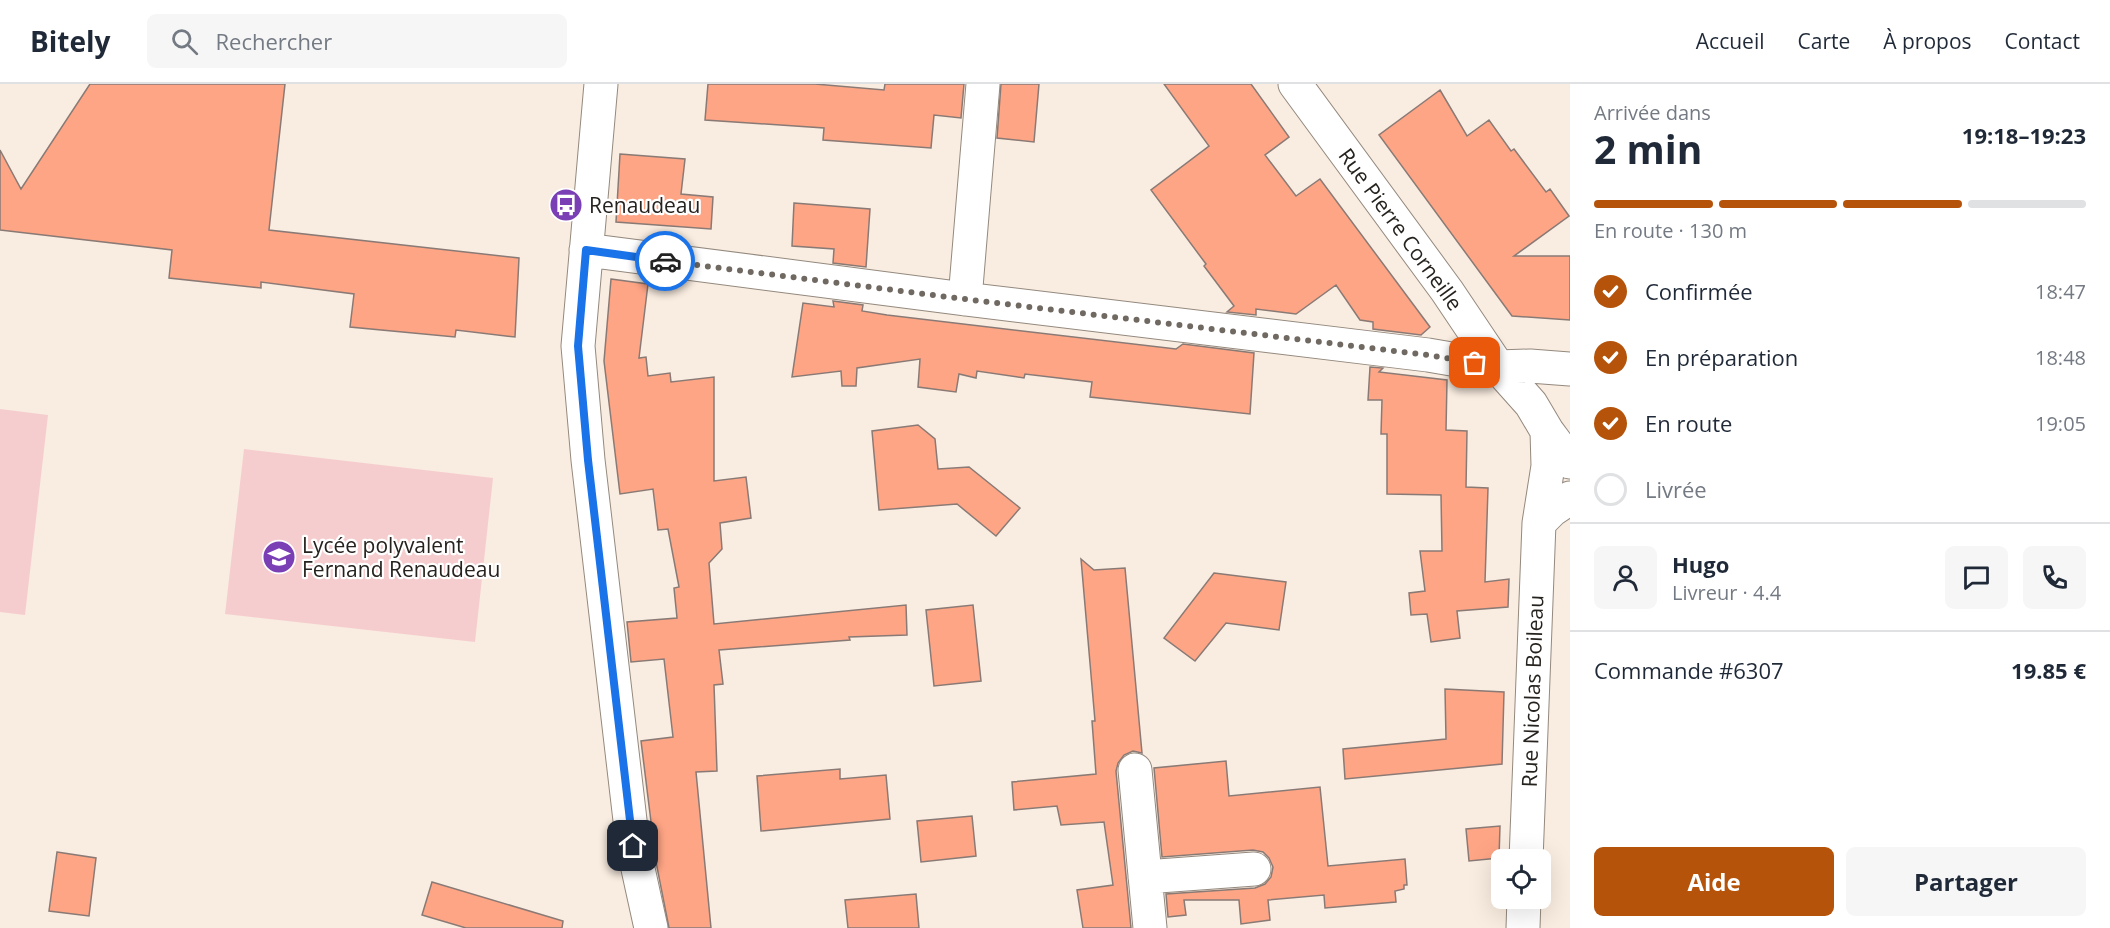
<!DOCTYPE html>
<html lang="fr">
<head>
<meta charset="utf-8">
<style>
  :root { --surface:#fff; --page:#f6f6f7; --text:#1f2937; --muted:#747a83; --line:#e0e1e3; --accent:#b45309 }
  body { margin:0; font-family:"Open Sans",sans-serif; background:var(--page); color:var(--text); height:100vh; display:flex; flex-direction:column; font-size:22px; white-space:nowrap }
  * { box-sizing:border-box; margin:0 }
  p { font-size:20px; color:var(--muted) }
  .icon { flex:none; width:33px; height:33px; fill:none; stroke:currentColor; stroke-width:2; stroke-linecap:round; stroke-linejoin:round }
  .map { position:relative; flex:1; overflow:hidden }
  .drawer { display:flex; flex-direction:column; background:var(--surface); width:540px }
  .drawer>* { flex:none }
  .fabs { position:absolute; left:1491px; top:765px; display:grid; gap:12px }
  .fabs a { display:grid; place-items:center; width:60px; height:60px; border-radius:9px; background:var(--surface); box-shadow:0 6px 24px #0002; font-size:30px }
  .pin { position:absolute; display:grid; place-items:center; width:51px; height:51px; color:#fff; margin:-26px; border-radius:12px; box-shadow:0 3px 9px #0006 }
  .courier { position:absolute; display:grid; place-items:center; width:60px; height:60px; margin:-30px; border:4px solid #1a73e8; border-radius:50%; background:#fff; color:#222; box-shadow:0 2px 8px #0007 }
  .summary em { font-style:normal; font-weight:700 }
  .summary div { display:flex; flex-direction:column-reverse }
  .summary { display:flex; align-items:center; justify-content:space-between; height:102px; padding:0 24px }
  h1 { font-size:39px; font-weight:700; line-height:45px }
  .bar { display:grid; grid-template-columns:repeat(4,1fr); gap:9px 6px; align-content:center; height:72px; padding:0 24px }
  .bar i { height:8px; border-radius:4px; background:var(--line) }
  .bar .active { background:var(--accent) }
  .bar p { grid-column:span 4 }
  .line { display:flex; align-items:center; gap:15px; padding:0 24px; border-top:2px solid var(--line) }
  .line div { flex:1 }
  .round { display:grid; place-items:center; flex:none; width:63px; height:63px; border-radius:9px; background:var(--page) }
  ol { padding:0 24px; list-style:none }
  li { display:flex; align-items:center; gap:18px; height:66px }
  li p { margin-inline-start:auto }
  li .icon { padding:6px; border-radius:50%; background:var(--accent); color:#fff; stroke-width:4 }
  li:last-child { color:var(--muted) }
  li i { width:33px; height:33px; border:3px solid var(--line); border-radius:50% }
  .action { display:flex; gap:12px; margin-top:auto; padding:12px 24px }
  .action a { flex:1; height:69px; border-radius:9px; background:var(--accent); color:#fff; font-size:24px; font-weight:700; line-height:69px; text-align:center }
  .action a+a { background:var(--page); color:var(--text) }
  header { display:flex; align-items:center; gap:36px; box-sizing:border-box; height:84px; padding:0 30px; background:var(--surface); border-bottom:2px solid var(--line) }
  header strong { font-size:28px }
  nav { display:flex; gap:33px; margin-inline-start:auto; font-size:21px }
  .search { width:420px; height:54px; background:var(--page); display:flex; align-items:center; gap:15px; box-sizing:border-box; padding:0 21px; border-radius:9px; color:var(--muted); font-size:22px }
  main { display:flex; flex:1; min-height:0 }
  .map>svg:first-child { display:block }
  .green { fill:#f6cdce }
  .building { fill:#fea585; stroke:#8a7a75; stroke-width:1.5 }
  .lines { fill:none; stroke-linecap:round; stroke-linejoin:round }
  .minor-casing { stroke:#94897e; stroke-width:35 }
  .minor { stroke:#fff; stroke-width:33 }
  .done { stroke:#706962; stroke-width:6; stroke-dasharray:0 10.8 }
  .route { stroke:#1a73e8; stroke-width:8 }
  .labels { text-anchor:middle; dominant-baseline:central; stroke-width:4.5; stroke-linejoin:round; paint-order:stroke }
  .poi-label { font-size:21px; fill:#26221e; stroke:#fff; text-anchor:start }
  .street-label { font-size:21px; fill:#26221e; stroke:#fff }
</style>
</head>
<body>
<header>
<strong>Bitely</strong>
<div class="search"><svg class="icon" aria-label="search" viewBox="0 0 24 24"><circle cx="10" cy="10" r="6"/><path d="M15 15l6 6"/></svg>Rechercher</div>
<nav><a>Accueil</a><a>Carte</a><a>À propos</a><a>Contact</a></nav>
</header>
<main>
<div class="map">
<svg width="1570" height="844" viewBox="0 0 1570 844">
  <rect width="100%" height="100%" fill="#f9ece0"/>
  <!-- green -->
  <path class="green" d="M0,325L48,331L25,531L0,528Z
    M244,365L493,394L475,558L225,530Z"/>
  <!-- building -->
  <path class="building" d="M90,0H285L269,146L519,174L515,253L456,246L455,253L350,243L354,210L261,198V204L169,194L172,166L0,146V66L21,105Z
    M708,0H815L884,6L885,0H964L961,34L934,31L931,64L823,56L824,44L705,36Z
    M1001,0H1039L1034,58L997,54Z
    M1164,0H1251L1289,53L1265,71L1296,112L1320,95L1430,243L1421,251L1373,245V238L1360,236L1336,201L1296,230L1256,225V231L1227,228L1234,222L1204,182L1206,180L1151,106L1209,62Z
    M1440,6L1467,52L1489,36L1511,67L1514,65L1546,108L1550,105L1569,132L1514,172H1570V236L1512,232L1379,51Z
    M620,70L685,75L681,110L713,113L711,145L616,138Z
    M794,119L870,125L866,183L833,179L834,165L792,162Z
    M611,195L648,200L639,274L646,273L648,292L670,289L671,298L714,293V397L746,393L751,434L720,439L722,465L709,479L714,540L906,521L907,551L849,553L850,556L719,566L723,600L714,601L717,687L696,688L711,844H669L656,778L641,657L673,653L664,575L631,578L627,538L677,534L674,504L679,503L668,445L658,446L653,405L620,410L604,277Z
    M833,217L863,221L862,227L887,231L1176,265L1183,260L1254,269L1250,330L1090,313L1092,298L1025,290L1024,294L977,287L976,294L959,290L956,308L918,303L920,275L857,284L856,302H842L841,287L792,293L803,219L834,223Z
    M1370,283L1383,284L1379,288L1447,296L1446,346L1467,347L1466,403L1488,404L1485,498L1509,495L1508,523L1457,527L1460,554L1431,558L1427,530L1411,531L1409,509L1425,507L1420,467H1442L1441,411L1387,410V350H1381L1382,316H1368Z
    M918,341L935,355L938,385L969,383L1020,424L996,452L957,420L879,426L872,347Z
    M1081,475L1094,486L1125,484L1142,669L1133,667L1124,671L1118,679L1116,687L1131,844H1083L1077,806L1113,801L1104,738L1061,741L1057,722L1014,726L1012,698L1096,690L1092,637H1095Z
    M1214,489L1286,498L1279,546L1226,539L1195,577L1164,554Z
    M973,521L981,597L934,602L926,526Z
    M1445,605L1504,608L1502,680L1345,695L1343,665L1446,655Z
    M1226,677L1229,712L1320,703L1328,782L1405,775L1407,801H1404V805L1395,807L1396,818L1325,824L1324,811L1268,816L1270,836L1241,840L1239,816H1184L1186,831L1168,833L1166,810L1255,804L1265,800L1271,793L1273,783L1269,774L1263,768L1253,766L1162,773L1154,684Z
    M840,685V695L886,691L890,735L761,747L757,692Z
    M972,732L976,772L921,778L917,737Z
    M1500,742L1499,774L1469,777L1466,745Z
    M57,768L96,774L89,832L49,827Z
    M432,798L563,837L562,844H466L422,831Z
    M916,810L919,844H848L845,816Z"/>
  <g class="lines">
    <defs>
      <path id="minor" d="M601,0L578,262L588,376L633,762L651,844
        M1295,0L1447,207L1498,283L1531,320L1547,347L1570,378
        M586,166L965,215L1428,271L1498,283L1530,282L1570,285
        M965,215L983,0
        M1547,347L1548,382L1539,439L1552,426L1570,414
        M1135,686L1150,844
        M1526,776L1539,439
        M1145,793L1254,785
        M1523,844L1524,814"/>
    </defs>
    <!-- minor casing -->
    <use href="#minor" class="minor-casing"/>
    <!-- minor -->
    <use href="#minor" class="minor"/>
  </g>
  <g class="lines">
    <!-- done -->
    <path class="done" d="M665,177L964,215L1428,271L1475,279"/>
    <!-- route -->
    <path class="route" d="M633,762L588,376L578,262L586,166L665,177"/>
  </g>
  <!-- icons -->
  <defs>
    <symbol id="bus-disc" viewBox="-11 -11 22 22"><circle r="9.5" fill="#7a3fb5" stroke="#fff"/><path d="M-5-6H5V4H4V6H2V4H-2V6H-4V4H-5ZM-3.5-4V0h7V-4ZM-3.5 1.2v1.5H-2V1.2ZM2 1.2v1.5H3.5V1.2Z" fill="#fff"/></symbol>
    <symbol id="school-disc" viewBox="-11 -11 22 22"><circle r="9.5" fill="#7a3fb5" stroke="#fff"/><path d="M0-5L7-2L0 1L-7-2ZM-4 1L0 2.5L4 1V4Q0 6-4 4Z" fill="#fff"/></symbol>
  </defs>
  <g fill-rule="evenodd">
    <use href="#bus-disc" x="547" y="102" width="38" height="38"/>
    <use href="#school-disc" x="260" y="454" width="38" height="38"/>
  </g>
  <g class="labels">
    <!-- poi labels -->
    <g class="poi-label">
      <text x="589" y="121">Renaudeau</text>
      <text x="302" y="461">Lycée polyvalent<tspan x="302" dy="24">Fernand Renaudeau</tspan></text>
    </g>
    <!-- street labels -->
    <g class="street-label">
      <text transform="translate(1401 145) rotate(54)">Rue Pierre Corneille</text>
      <text transform="translate(1532 607) rotate(-88)">Rue Nicolas Boileau</text>
    </g>
  </g>
</svg>
<div class="fabs">
<a><svg class="icon" aria-label="locate" viewBox="0 0 24 24"><circle cx="12" cy="12" r="6"/><path d="M12 2v4M12 18v4M2 12h4M18 12h4"/></svg></a>
</div>
<div class="pin" style="left:1475px;top:279px;background:#ea580c"><svg class="icon" aria-label="bag" viewBox="0 0 24 24"><path d="M5 8h14l-1 12H6zM9 8a3 3 0 0 1 6 0"/></svg></div>
<div class="pin" style="left:633px;top:762px;background:#1f2937"><svg class="icon" aria-label="home" viewBox="0 0 24 24"><path d="M3 11l9-7 9 7M6 9v11h12V9"/></svg></div>
<div class="courier" style="left:665px;top:177px"><svg class="icon" aria-label="car" viewBox="0 0 24 24"><path d="M5 17H2v-5l4-1 3-4h7l3 4 3 1v5h-3M9 17h6M6 11h13"/><circle cx="7" cy="17" r="2"/><circle cx="17" cy="17" r="2"/></svg></div>
</div>
<section class="drawer">
<div class="summary"><div><h1>2 min</h1><p>Arrivée dans</p></div><em>19:18–19:23</em></div>
<div class="bar"><i class="active"></i><i class="active"></i><i class="active"></i><i></i><p>En route · 130 m</p></div>
<ol>
<li><svg class="icon" aria-label="check" viewBox="0 0 24 24"><path d="M5 12l5 5 9-10"/></svg>Confirmée<p>18:47</p></li>
<li><svg class="icon" aria-label="check" viewBox="0 0 24 24"><path d="M5 12l5 5 9-10"/></svg>En préparation<p>18:48</p></li>
<li><svg class="icon" aria-label="check" viewBox="0 0 24 24"><path d="M5 12l5 5 9-10"/></svg>En route<p>19:05</p></li>
<li><i></i>Livrée</li>
</ol>
<div class="line" style="height:108px"><a class="round"><svg class="icon" aria-label="person" viewBox="0 0 24 24"><circle cx="12" cy="8" r="4"/><path d="M4 21q1-7 8-7t8 7"/></svg></a><div><b>Hugo</b><p>Livreur · 4.4</p></div><a class="round"><svg class="icon" aria-label="chat" viewBox="0 0 24 24"><path d="M4 5h16v11H9l-5 4z"/></svg></a><a class="round"><svg class="icon" aria-label="phone" viewBox="0 0 24 24"><path d="M5 4h4l2 5-3 2q2 4 5 5l2-3 5 2v4C11 20 4 13 5 4z"/></svg></a></div>
<div class="line" style="height:78px"><div>Commande #6307</div><b>19.85 €</b></div>
<div class="action"><a>Aide</a><a>Partager</a></div>
</section>
</main>
</body>
</html>
